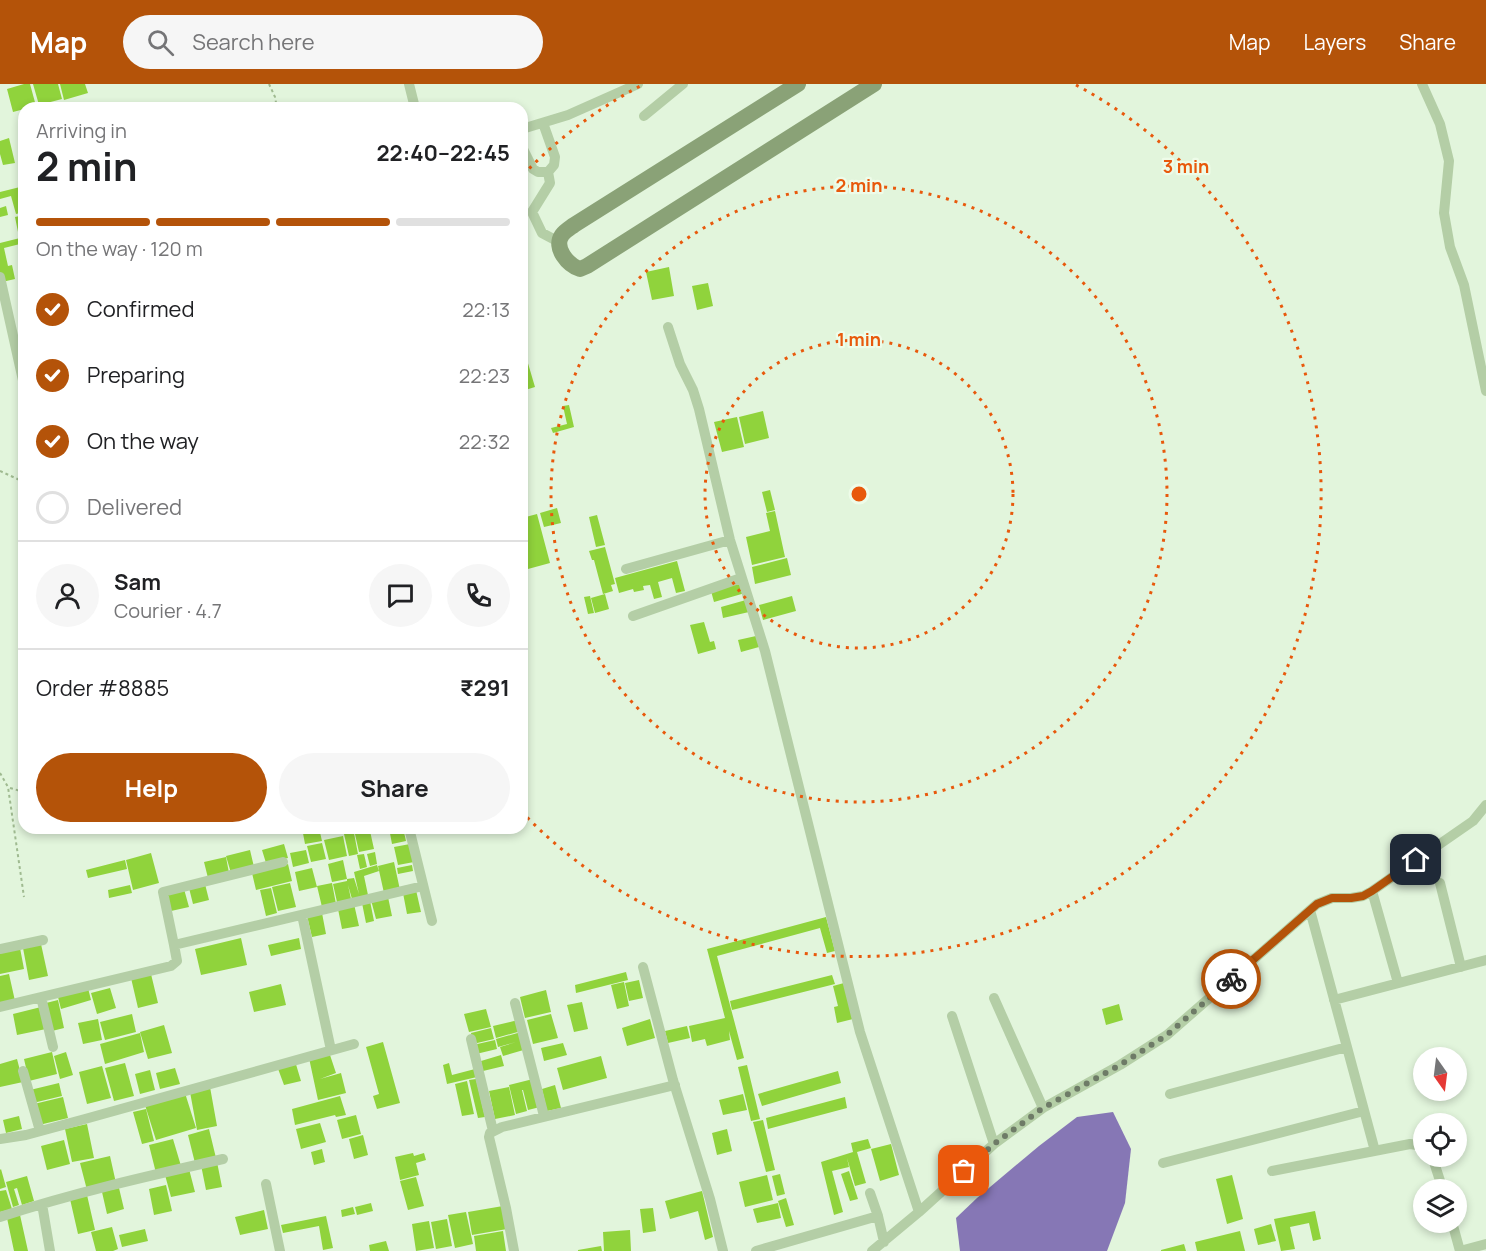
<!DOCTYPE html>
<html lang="en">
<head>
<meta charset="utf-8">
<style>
  :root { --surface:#fff; --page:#f6f6f6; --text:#202124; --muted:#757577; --line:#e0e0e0; --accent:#b45309 }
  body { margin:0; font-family:Manrope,sans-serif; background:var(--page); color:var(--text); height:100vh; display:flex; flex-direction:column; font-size:22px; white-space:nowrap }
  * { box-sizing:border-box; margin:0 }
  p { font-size:20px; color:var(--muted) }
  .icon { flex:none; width:33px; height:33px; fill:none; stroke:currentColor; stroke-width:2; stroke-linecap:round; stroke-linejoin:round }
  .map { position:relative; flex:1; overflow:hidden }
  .panel { position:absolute; left:18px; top:18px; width:510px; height:732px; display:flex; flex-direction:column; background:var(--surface); border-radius:18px; box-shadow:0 3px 9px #0003 }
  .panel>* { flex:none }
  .needle { width:39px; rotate:166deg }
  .buttons { position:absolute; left:1413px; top:963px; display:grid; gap:12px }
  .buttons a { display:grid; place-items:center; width:54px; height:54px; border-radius:50%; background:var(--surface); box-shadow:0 3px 9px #0003; font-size:30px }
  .pin { position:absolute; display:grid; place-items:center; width:51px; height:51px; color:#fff; margin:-26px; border-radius:12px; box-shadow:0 3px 9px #0006 }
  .courier { position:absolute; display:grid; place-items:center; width:60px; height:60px; margin:-30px; border:4px solid #b45309; border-radius:50%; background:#fff; color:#222; box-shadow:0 2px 8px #0007 }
  .head em { font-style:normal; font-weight:700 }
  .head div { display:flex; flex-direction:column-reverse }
  .head { display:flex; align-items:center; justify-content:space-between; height:102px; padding:0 18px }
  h1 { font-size:39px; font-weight:700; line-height:45px }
  .bar { display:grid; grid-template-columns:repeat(4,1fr); gap:9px 6px; align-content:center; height:72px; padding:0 18px }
  .bar i { height:8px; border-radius:4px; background:var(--line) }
  .bar .current { background:var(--accent) }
  .bar p { grid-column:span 4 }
  .line { display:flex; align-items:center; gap:15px; padding:0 18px; border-top:2px solid var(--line) }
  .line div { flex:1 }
  .round { display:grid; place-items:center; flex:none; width:63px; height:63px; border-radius:32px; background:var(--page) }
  ol { padding:0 18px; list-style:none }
  li { display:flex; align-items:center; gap:18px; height:66px }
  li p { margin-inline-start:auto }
  li .icon { padding:6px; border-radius:50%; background:var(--accent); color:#fff; stroke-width:4 }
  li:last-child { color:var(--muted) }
  li i { width:33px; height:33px; border:3px solid var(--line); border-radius:50% }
  .primary-button { display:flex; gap:12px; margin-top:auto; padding:12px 18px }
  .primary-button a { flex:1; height:69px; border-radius:36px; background:var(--accent); color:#fff; font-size:24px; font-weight:700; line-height:69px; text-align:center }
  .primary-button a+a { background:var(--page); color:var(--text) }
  header { display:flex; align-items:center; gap:36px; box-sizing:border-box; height:84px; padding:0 30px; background:var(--accent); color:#fff }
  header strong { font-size:28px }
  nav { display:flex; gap:33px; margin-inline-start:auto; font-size:21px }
  .search { width:420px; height:54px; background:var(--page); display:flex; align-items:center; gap:15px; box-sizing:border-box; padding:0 21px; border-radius:33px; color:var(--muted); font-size:22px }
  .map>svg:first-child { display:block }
  .water { fill:#8677b5 }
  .building { fill:#90d33c }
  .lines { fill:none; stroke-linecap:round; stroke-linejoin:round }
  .path { stroke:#9fba90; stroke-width:2; stroke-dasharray:3 3; stroke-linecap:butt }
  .street { stroke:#b4cea6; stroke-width:10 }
  .secondary { stroke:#8aa277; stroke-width:16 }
  .done { stroke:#6e7b67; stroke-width:6; stroke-dasharray:0 10.8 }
  .route { stroke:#b45309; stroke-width:8 }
  .ring { fill:none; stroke:#e8590c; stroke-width:3; stroke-dasharray:3 6 }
  .centre { fill:#e8590c; stroke:#eefce9; stroke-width:3 }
  .ring-label { font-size:18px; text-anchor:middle; font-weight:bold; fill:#e8590c; stroke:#eefce9; stroke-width:4.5; stroke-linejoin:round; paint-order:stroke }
</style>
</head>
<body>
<header>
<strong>Map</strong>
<div class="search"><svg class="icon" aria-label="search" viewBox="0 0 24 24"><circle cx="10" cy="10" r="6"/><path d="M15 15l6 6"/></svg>Search here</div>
<nav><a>Map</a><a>Layers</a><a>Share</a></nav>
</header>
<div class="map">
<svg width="1486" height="1167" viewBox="0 0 1486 1167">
  <rect width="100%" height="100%" fill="#e2f5dc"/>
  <!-- water -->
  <path class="water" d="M1113,1028L1131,1065L1125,1119L1107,1167H960L956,1134L977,1114L1039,1062L1077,1033Z"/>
  <!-- building -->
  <path class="building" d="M24,0H30L36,22L13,28L7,5Z
    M33,0H58L62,15L39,21Z
    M60,0H85L88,9L64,16Z
    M9,54L15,79L3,81L0,70V57Z
    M20,103L24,119V128L16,130L11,112L0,115V108Z
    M6,122L8,131L0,133V124Z
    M24,131V152L19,153L15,133Z
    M24,153V159L4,164L8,182L12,181L15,195L2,198L0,192V159Z
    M669,183L674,212L652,216L646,188Z
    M708,199L713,222L697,226L692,202Z
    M522,259L535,303L522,307Z
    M569,321L574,343L553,349L551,344L567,340L563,322Z
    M763,327L769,354L745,360L739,333Z
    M737,333L744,363L722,368L714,338Z
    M770,406L775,426L767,428L762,408Z
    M557,424L561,439L544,443L540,429Z
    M775,427L785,473L752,481L746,453L770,447L766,429Z
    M537,430L550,479L528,485L522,460V434Z
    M597,431L605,461L596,463L589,433Z
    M605,463L615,500L611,501L613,507L603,510L594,476H592L589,467Z
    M787,474L791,491L755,500L752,483Z
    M677,477L685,507L676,509L672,494L658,498L662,513L654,515L650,501L643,502L644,506L634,508L633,505L619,509L615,494Z
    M742,497L745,509L714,518L711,507Z
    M605,510L609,525L595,529L591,514Z
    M590,512L594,529L588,530L584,513Z
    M792,512L796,527L763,536L759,521Z
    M746,516L749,528L723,534L721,523Z
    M704,538L710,558L714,557L716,565L698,570L690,541Z
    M756,552L759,563L741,568L738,556Z
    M302,744H319L322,757L305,760Z
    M341,744H353L358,770L349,772L344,750H342Z
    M389,744H403L406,757L392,760Z
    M370,747L374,765L359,768L355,750Z
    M343,752L347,772L329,776L324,756Z
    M322,759L326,775L311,778L307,762Z
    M284,760L288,774L266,779L262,766Z
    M410,760L414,778L398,781L394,763Z
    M250,766L254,783L231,789L226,772Z
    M306,766L309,779L293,783L290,769Z
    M375,768L377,780L370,782L367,770Z
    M151,769L159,799L133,806L126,776Z
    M364,770L367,783L360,785L357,771Z
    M226,773L229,789L208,794L204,778Z
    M125,776L127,785L88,794L86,786Z
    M343,776L347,795L332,798L328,780Z
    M394,778L400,806L384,809L378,782Z
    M288,780L292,797L256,806L252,789Z
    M377,781L379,787L364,792L368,811L352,815L348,801L351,815L337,818L333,800L347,797V795L354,794L359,810L354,788Z
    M412,781L413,787L398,790L397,784Z
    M312,784L317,803L299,807L295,788Z
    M290,799L296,823L278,827L272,803Z
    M332,799L336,820L322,823L317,802Z
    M205,800L209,816L193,820L189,804Z
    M130,801L132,809L109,814L108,806Z
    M271,804L277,829L266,832L260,806Z
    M184,805L189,823L171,827L167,809Z
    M416,806L421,828L407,830L403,809Z
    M388,813L392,832L376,835L371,816Z
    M370,817L374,837L366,839L362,819Z
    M354,820L359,842L342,845L338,825Z
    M322,829L326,850L312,853L307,832Z
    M826,833L835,867L827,869L820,844L717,872L744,974L737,976L729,947L730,956L707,962L705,955L692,958L689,942L725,934L707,865Z
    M241,854L247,881L201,891L195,865Z
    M299,854L301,865L271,872L268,861Z
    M41,860L48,892L29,896L23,864Z
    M20,864L24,885L0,890V868Z
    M626,888L628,896L576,909L575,901Z
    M9,890L15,917L0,920V892Z
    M151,890L158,919L138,924L131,894Z
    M832,891L835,900L732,926L730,917Z
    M639,896L643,914L629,917L625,899Z
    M624,898L629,922L617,925L611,901Z
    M844,899L853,935L837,939L834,923L838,922L833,902Z
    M281,900L286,921L254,928L249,908Z
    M88,904L91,916L61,925L58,913Z
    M110,904L116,924L97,930L91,909Z
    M546,906L551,928L525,934L520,913Z
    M58,916L64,944L52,947L46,919Z
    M582,918L588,945L574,948L567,921Z
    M1119,920L1123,936L1106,941L1102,925Z
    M41,923L46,945L17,951L13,930Z
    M486,925L491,943L469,948L464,930Z
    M132,930L136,948L105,956L100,938Z
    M551,930L558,954L533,960L527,936Z
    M98,935L102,956L83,960L78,939Z
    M650,935L655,954L627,962L622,944Z
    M518,936L521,947L496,954L493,942Z
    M164,941L172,969L148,975L140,948Z
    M687,942L690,954L668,959L665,947Z
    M491,944L494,955L473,960L471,949Z
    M521,948L527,965L503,972L500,963L516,958L498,963L496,955Z
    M140,949L144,968L105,980L100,960Z
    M495,956L497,965L476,970L473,961Z
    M383,958L400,1019L377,1025L373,1012L379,1010L366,963Z
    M563,959L567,971L544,977L541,964Z
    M52,968L57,990L29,997L24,975Z
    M66,968L73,991L60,995L54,972Z
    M329,968L336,989L320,995L341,989L346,1009L318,1016L309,974Z
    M501,971L504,982L483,987L481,977Z
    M601,972L607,994L563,1006L557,984Z
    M17,975L23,998L0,1003V980Z
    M295,977L301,997L284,1001L277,982Z
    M125,979L134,1012L114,1017L105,984Z
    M449,979L452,991L475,985L477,993L447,1000L443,981Z
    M747,981L760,1035L751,1037L738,983Z
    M102,982L111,1014L87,1020L79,988Z
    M175,984L180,1000L160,1005L156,989Z
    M150,986L155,1006L140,1010L135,990Z
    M838,987L841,999L762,1022L758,1010Z
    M476,995L485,1033L478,1034L469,996Z
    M533,995L540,1023L528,1026L523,1006H522L527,1027L516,1030L509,1001Z
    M467,997L474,1030L462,1032L455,1000Z
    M59,999L62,1012L33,1019L30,1006Z
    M555,1001L561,1024L547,1027L542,1005Z
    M210,1003L217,1042L197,1046L190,1008Z
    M509,1003L515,1031L495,1035L489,1007Z
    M185,1009L196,1044L156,1056L145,1021Z
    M743,1010L747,1026L723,1031L719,1016Z
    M340,1012L346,1031L336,1033L335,1031L295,1041L292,1025Z
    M63,1013L68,1034L39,1041L34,1020Z
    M845,1013L847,1024L768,1045L766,1034Z
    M146,1025L154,1057L142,1060L133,1028Z
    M356,1031L361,1050L342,1055L337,1036Z
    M19,1032L22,1045L6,1049L3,1036Z
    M763,1036L775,1086L766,1088L753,1038Z
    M320,1039L326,1058L301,1065L296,1045Z
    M87,1040L94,1074L72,1078L65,1045Z
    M209,1045L216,1074L195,1079L188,1051Z
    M727,1045L732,1067L717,1071L712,1049Z
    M363,1051L368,1071L354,1075L349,1055Z
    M173,1055L181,1082L156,1089L149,1061Z
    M868,1055L871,1064L857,1068L866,1099L855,1102L847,1074L849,1083L832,1087L843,1128L834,1131L821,1078L853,1068L851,1059Z
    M64,1056L70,1080L47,1086L41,1062Z
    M891,1060L899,1091L880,1097L871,1065Z
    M322,1065L325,1078L314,1081L311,1068Z
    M413,1069L414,1072L424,1069L426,1076L416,1079L419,1091L400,1096L395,1073Z
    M110,1072L116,1099L87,1106L80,1079Z
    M217,1078L222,1103L206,1106L201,1081Z
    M1,1085L6,1103L0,1105V1086Z
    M189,1085L195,1108L171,1113L165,1091Z
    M849,1087L858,1115L850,1117L841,1090Z
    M780,1090L785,1110L777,1112L772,1092Z
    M767,1091L773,1116L745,1123L739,1098Z
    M1232,1091L1243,1135L1227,1140L1216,1095Z
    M27,1092L34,1117L22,1121L17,1104L14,1105L19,1121L13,1123L6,1098Z
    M416,1093L424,1122L408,1126L400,1097Z
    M166,1101L172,1127L154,1131L149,1105Z
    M119,1104L124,1125L107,1130L102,1108Z
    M6,1106L12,1125L0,1128V1107Z
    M702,1107L713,1153L705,1156L698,1127L670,1135L665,1117Z
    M87,1111L95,1146L78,1150L70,1115Z
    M786,1114L794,1141L786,1143L778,1117Z
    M371,1119L373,1127L357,1131L355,1123Z
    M778,1119L781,1134L757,1139L753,1125Z
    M503,1122L507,1145L472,1151L468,1128Z
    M353,1123L355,1130L342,1133L341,1126Z
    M653,1124L656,1147L643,1149L640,1125Z
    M264,1126L268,1145L240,1151L235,1133Z
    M1315,1127L1321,1155L1313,1157L1309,1139L1290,1143L1295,1165L1281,1167L1274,1135Z
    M466,1128L473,1160L455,1164L448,1131Z
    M20,1131L28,1167H14L7,1134Z
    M326,1132L333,1164L323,1166L319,1142L283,1149L281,1141Z
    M447,1135L452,1162L436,1165L431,1138Z
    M429,1137L434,1164L416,1167L412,1140Z
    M1271,1140L1276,1157L1258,1161L1254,1145Z
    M112,1143L118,1165L113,1167H96L91,1148Z
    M145,1145L148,1157L122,1163L119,1151Z
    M630,1146L631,1167H604L603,1148Z
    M503,1147L506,1167H476L474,1152Z
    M1240,1147L1245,1167H1197L1195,1158Z
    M386,1157L389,1167H370L369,1161Z
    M1184,1160L1186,1167H1161V1166Z
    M601,1162L602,1167H578V1166Z"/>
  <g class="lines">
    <!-- path -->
    <path class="path" d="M269,0L275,13L277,24
      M0,387L24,398
      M0,689L8,703L24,813
      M10,704L24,708
      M148,744L151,749"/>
    <!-- street -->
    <path class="street" d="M409,0L415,24
      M1422,0L1440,40L1449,77L1444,129L1450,163L1464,201L1486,307
      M644,32L683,0
      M522,45L568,31L638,0
      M522,63L533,85L538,88H548L554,81L555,73L543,39
      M548,88L550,99L532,128L542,149L559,158
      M0,193L24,301
      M668,243L680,280L693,306L699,325L730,456L765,567L860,948L919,1128
      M626,485L730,456
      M633,532L741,494
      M409,744L432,837
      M1440,799L1461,883
      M1372,807L1398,899
      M1310,826L1375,1067
      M302,831L331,966
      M174,861L163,808L283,778
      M0,865L43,856
      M643,883L673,996L710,1115L723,1167
      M41,913L53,963
      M994,914L1043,1024
      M1334,916L1486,876
      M515,919L544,1032
      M0,923L171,882L177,877L174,861L423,802
      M952,932L994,1060
      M471,955L493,1047
      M23,987L40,1047
      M1170,1010L1347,963
      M0,1055L26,1051L85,1035L354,960
      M1432,1072L1443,1106
      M1163,1079L1364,1027
      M1272,1087L1410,1060L1424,1062
      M266,1100L280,1167
      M870,1109L878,1132L884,1158
      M42,1120L50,1167
      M0,1133C73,1109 148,1092 223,1075
      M1452,1138L1460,1167
      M514,1167L506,1124L489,1053L490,1049L502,1043L675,1001
      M756,1167L878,1132
      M872,1167L919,1128L994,1060L1043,1024L1120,981L1167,951L1317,820L1332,814H1351L1363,812L1372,807L1473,737L1486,721
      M1460,1167L1486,1160"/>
    <!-- secondary -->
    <path class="secondary" d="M798,0L574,141C570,144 565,147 562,151C553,164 568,181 580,185L587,182L874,0"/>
  </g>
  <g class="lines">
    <!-- done -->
    <path class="done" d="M964,1087L994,1060L1043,1024L1120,981L1167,951L1231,895"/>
    <!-- route -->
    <path class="route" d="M1231,895L1317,820L1332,814H1351L1363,812L1372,807L1416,776"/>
  </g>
  <!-- distance rings -->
  <g class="ring">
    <circle cx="859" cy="410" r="154"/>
    <circle cx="859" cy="410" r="308"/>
    <path d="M523 91A463 463 0 0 1 642 1M1076 1A463 463 0 1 1 523 729"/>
  </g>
  <circle cx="859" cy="410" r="9" class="centre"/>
  <g class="ring-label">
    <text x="1186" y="89">3 min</text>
    <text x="859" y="108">2 min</text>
    <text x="859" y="262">1 min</text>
  </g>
</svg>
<div class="buttons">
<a><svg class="needle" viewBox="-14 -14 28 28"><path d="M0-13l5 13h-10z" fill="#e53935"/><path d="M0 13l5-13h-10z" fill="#757577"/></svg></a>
<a><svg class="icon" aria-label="locate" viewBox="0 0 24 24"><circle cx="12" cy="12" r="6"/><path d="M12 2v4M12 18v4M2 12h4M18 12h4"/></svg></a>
<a><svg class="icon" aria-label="layers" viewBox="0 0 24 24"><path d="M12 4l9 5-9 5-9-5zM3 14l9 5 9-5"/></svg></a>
</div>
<div class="pin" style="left:964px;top:1087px;background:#ea580c"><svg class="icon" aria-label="bag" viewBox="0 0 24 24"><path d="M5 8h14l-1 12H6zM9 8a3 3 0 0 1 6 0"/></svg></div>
<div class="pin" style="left:1416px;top:776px;background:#1f2937"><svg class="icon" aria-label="home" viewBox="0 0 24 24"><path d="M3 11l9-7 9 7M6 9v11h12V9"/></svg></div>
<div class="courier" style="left:1231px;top:895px"><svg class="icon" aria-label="bike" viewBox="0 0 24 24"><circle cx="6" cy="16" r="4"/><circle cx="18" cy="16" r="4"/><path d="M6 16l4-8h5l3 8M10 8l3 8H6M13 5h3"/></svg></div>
<section class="panel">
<div class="head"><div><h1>2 min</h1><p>Arriving in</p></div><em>22:40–22:45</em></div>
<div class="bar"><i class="current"></i><i class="current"></i><i class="current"></i><i></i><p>On the way · 120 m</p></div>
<ol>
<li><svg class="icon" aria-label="check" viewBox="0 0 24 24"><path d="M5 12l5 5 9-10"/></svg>Confirmed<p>22:13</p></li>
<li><svg class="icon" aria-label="check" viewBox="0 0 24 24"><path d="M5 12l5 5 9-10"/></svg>Preparing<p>22:23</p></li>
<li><svg class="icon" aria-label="check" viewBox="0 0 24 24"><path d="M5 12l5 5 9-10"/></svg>On the way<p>22:32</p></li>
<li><i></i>Delivered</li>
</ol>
<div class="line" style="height:108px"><a class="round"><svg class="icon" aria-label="person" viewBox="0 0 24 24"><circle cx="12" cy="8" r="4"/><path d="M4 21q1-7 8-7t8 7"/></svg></a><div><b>Sam</b><p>Courier · 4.7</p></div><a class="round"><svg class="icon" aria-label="chat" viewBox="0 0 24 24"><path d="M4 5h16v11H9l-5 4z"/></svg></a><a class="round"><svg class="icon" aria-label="phone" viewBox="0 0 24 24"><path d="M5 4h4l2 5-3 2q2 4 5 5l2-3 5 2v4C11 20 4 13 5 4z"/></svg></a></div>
<div class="line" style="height:78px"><div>Order #8885</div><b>₹291</b></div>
<div class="primary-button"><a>Help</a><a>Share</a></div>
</section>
</div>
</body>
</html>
